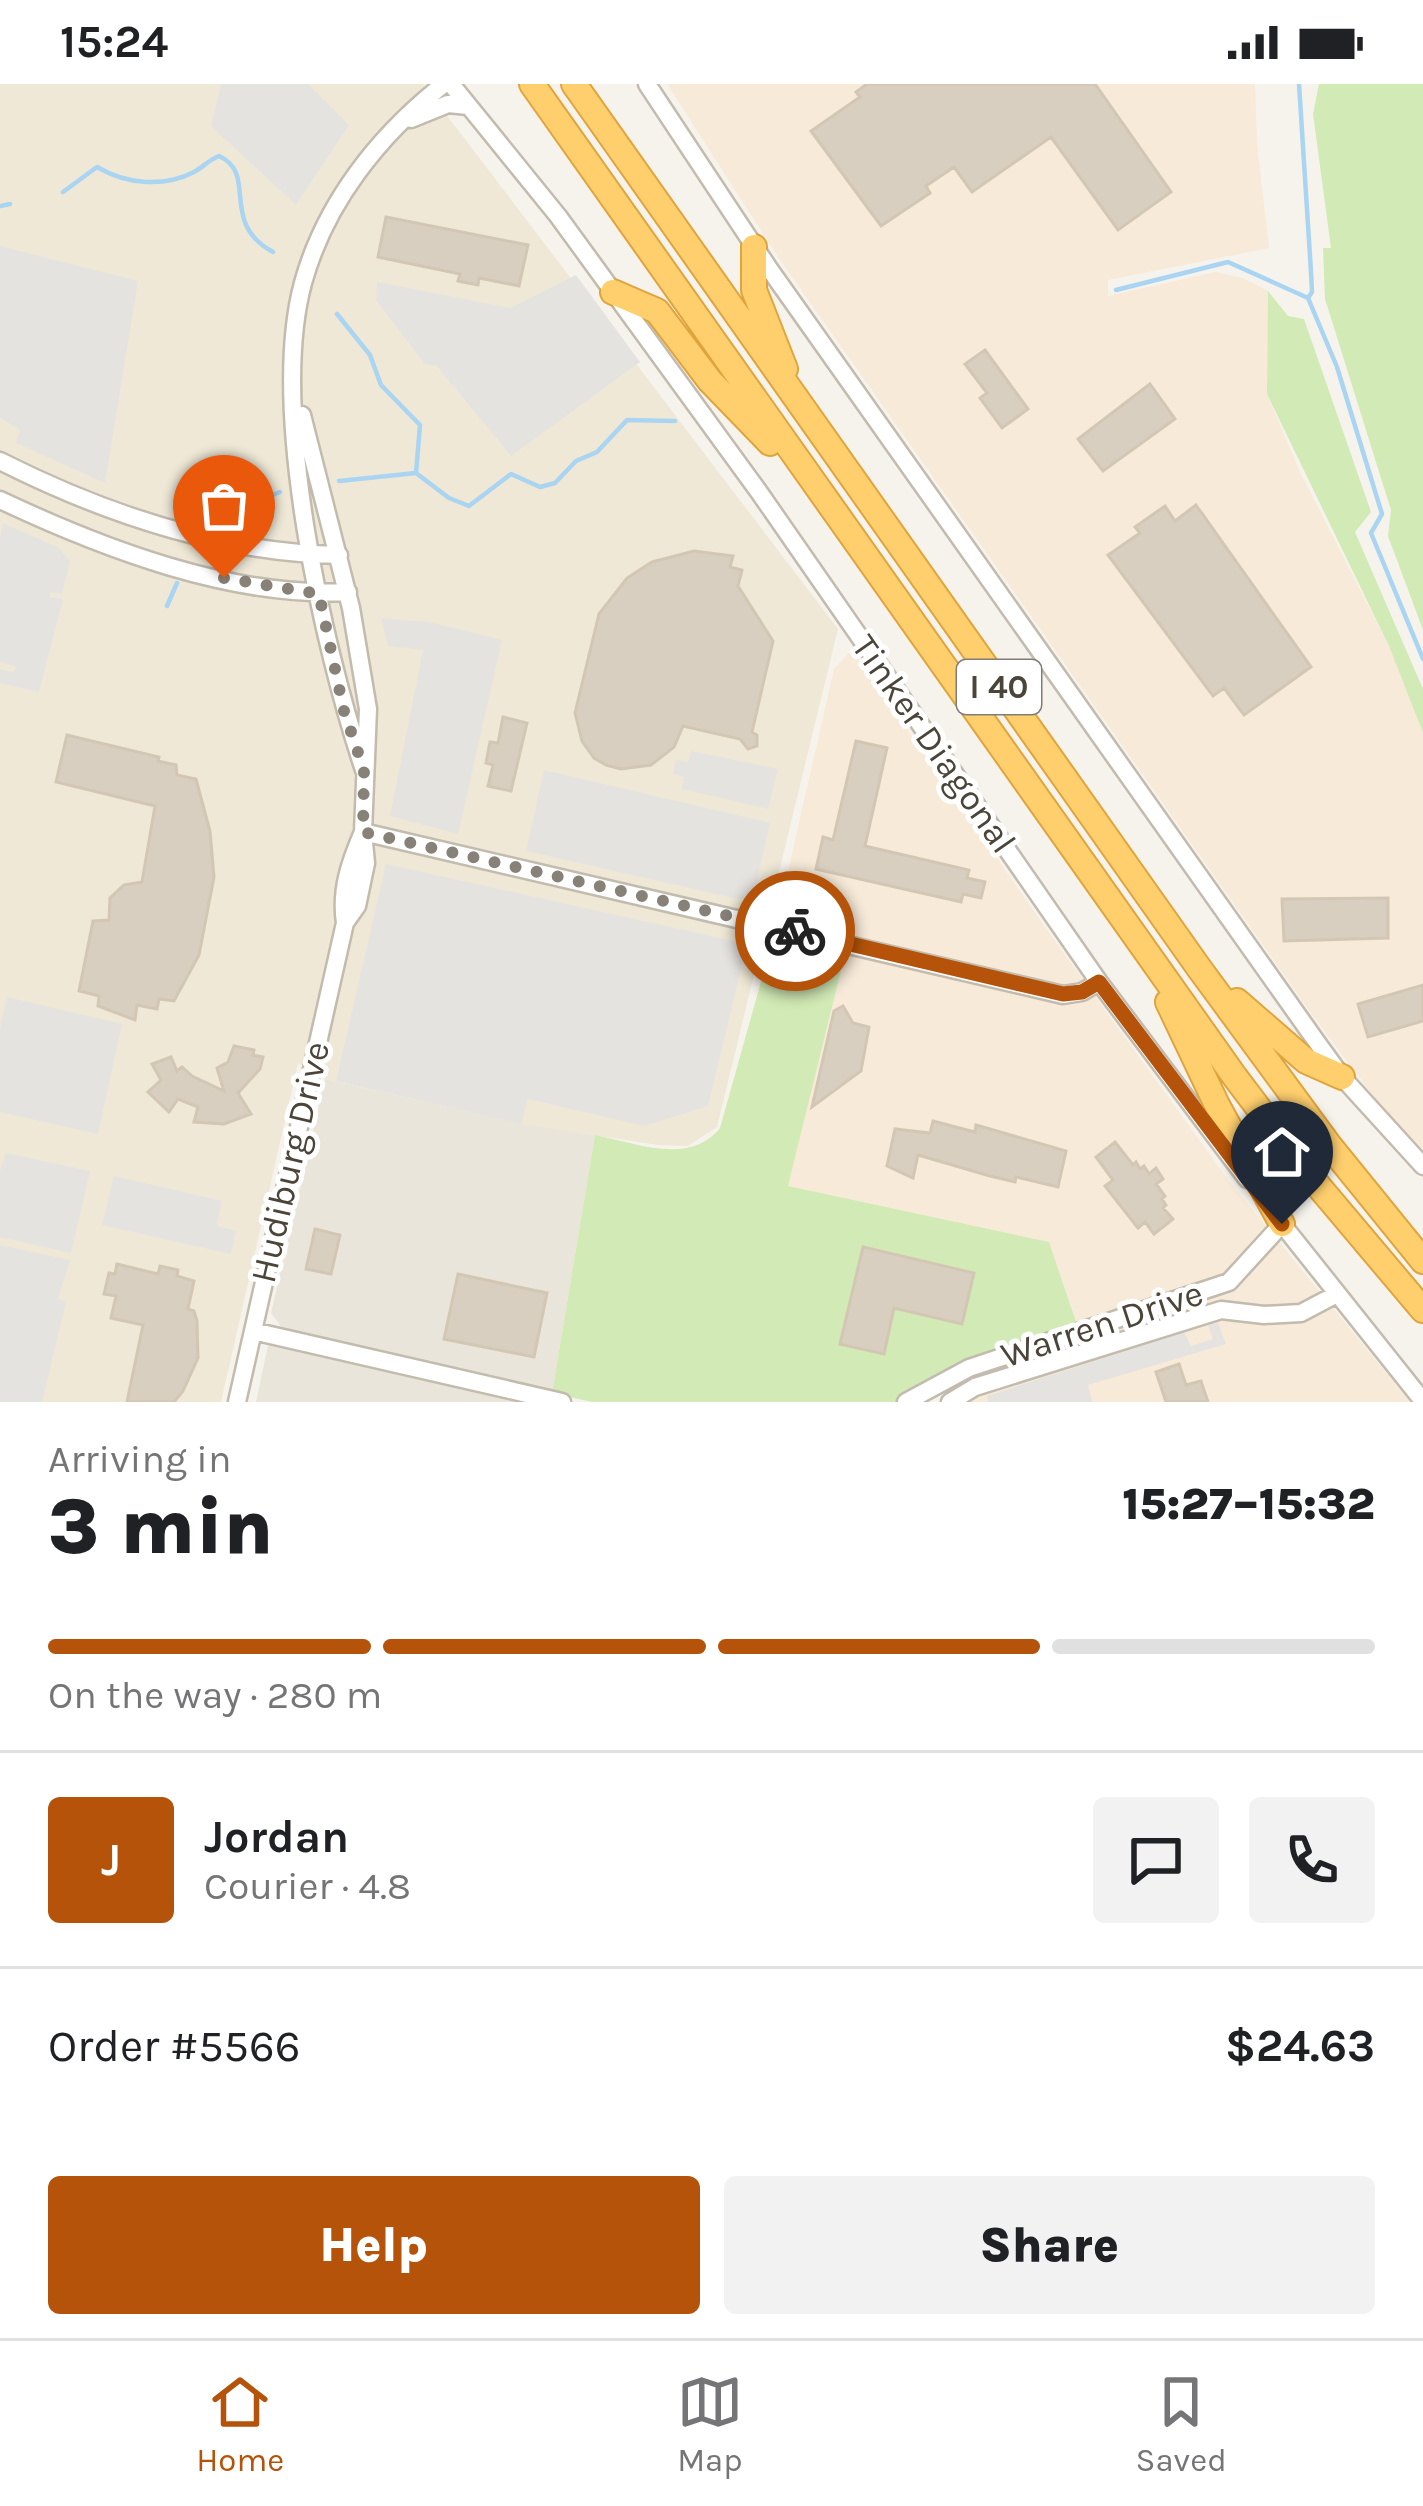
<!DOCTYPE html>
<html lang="en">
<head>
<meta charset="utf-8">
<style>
  :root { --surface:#fff; --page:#f2f2f2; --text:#202124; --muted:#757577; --line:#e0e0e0; --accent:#b45309 }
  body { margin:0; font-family:Karla,sans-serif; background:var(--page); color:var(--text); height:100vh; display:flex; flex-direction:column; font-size:45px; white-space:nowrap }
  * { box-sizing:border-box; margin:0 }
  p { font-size:39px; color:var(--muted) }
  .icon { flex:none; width:66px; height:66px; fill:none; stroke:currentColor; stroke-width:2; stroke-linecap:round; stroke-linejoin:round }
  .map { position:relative; height:1318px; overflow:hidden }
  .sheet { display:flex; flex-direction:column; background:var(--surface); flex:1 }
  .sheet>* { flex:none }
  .pin { position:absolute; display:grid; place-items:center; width:102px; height:102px; color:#fff; margin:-123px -51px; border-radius:50% 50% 50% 0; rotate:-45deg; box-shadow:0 0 12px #0007 }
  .pin .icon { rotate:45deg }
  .courier { position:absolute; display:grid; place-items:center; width:120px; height:120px; margin:-60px; border:9px solid #b45309; border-radius:50%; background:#fff; color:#222; box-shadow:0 3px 15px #0007 }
  .summary em { font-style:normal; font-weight:800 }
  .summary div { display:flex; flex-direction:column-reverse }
  .summary { display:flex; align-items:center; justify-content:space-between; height:204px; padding:0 48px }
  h1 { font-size:78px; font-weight:800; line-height:90px }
  .bar { display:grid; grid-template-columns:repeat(4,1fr); gap:18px 12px; align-content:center; height:144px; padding:0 48px }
  .bar i { height:15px; border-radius:9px; background:var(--line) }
  .bar .selected { background:var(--accent) }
  .bar p { grid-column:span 4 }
  .line { display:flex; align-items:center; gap:30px; padding:0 48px; border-top:3px solid var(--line) }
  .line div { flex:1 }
  .round { display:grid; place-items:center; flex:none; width:126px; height:126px; border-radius:12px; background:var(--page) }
  .primary-button { display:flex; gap:24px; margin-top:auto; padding:24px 48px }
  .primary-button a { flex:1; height:138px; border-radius:12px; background:var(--accent); color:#fff; font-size:48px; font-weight:800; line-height:138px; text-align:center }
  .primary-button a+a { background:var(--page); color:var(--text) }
  .status { display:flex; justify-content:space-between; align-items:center; height:84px; padding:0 60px; background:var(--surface); direction:ltr }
  .status svg { height:33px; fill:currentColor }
  .tab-bar { display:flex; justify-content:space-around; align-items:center; height:168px; border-top:3px solid var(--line); background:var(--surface); font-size:33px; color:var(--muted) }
  .tab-bar a { display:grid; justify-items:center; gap:6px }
  .tab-bar .selected { color:var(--accent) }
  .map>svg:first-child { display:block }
  .residential { fill:#eae5da }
  .commercial { fill:#f7ead8 }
  .education { fill:#efe8d6 }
  .green { fill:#d2eab5 }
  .parking { fill:#e5e3e0 }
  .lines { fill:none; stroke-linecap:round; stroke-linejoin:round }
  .stream { stroke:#a9d4f2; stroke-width:4.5 }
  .building { fill:#d8cfc1; stroke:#d3c7b4; stroke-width:3 }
  .minor-casing { stroke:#c2bbae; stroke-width:21 }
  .highway-casing { stroke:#e0a43c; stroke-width:28 }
  .minor { stroke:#fff; stroke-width:16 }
  .highway { stroke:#ffcf6e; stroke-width:24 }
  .done { stroke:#878178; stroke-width:12; stroke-dasharray:0 21.6 }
  .route { stroke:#b45309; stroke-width:15 }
  .labels { text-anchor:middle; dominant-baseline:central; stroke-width:10; stroke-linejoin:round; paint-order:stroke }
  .shield { fill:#fff; stroke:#817c74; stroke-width:3 }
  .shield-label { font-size:33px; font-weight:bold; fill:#4b4439 }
  .street-label { font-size:36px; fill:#4b4439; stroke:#fff }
</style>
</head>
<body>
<div class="status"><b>15:24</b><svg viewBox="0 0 49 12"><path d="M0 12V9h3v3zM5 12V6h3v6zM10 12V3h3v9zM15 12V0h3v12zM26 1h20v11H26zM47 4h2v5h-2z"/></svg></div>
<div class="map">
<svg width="1423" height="1318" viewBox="0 0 1423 1318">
  <rect width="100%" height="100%" fill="#f6f3ec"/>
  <!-- residential -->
  <path class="residential" d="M325,995L513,1038L595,1051L552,1309L282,1244L271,1229Z
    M268,1261L516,1318H256Z"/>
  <!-- commercial -->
  <path class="commercial" d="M667,0H1255L1257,60L1269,164L1108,196V212L1215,188L1243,194L1268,207L1267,310L1300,388L1389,562L1423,649V1065L1384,1026L1310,928L778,173Z
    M852,566L1047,846L1229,1097L1410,1318H968L992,1306L1090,1275L1049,1158L788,1102L842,878L771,862L834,585Z"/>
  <!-- education -->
  <path class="education" d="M0,0H423L838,545L717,1043L688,1062L658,1061L521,1040L325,995L298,979L221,1318H0Z"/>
  <!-- green -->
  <path class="green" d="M1319,0H1423V546L1388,452L1391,426L1325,215L1323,164H1331L1313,30Z
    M1268,207L1288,232L1304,235L1371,428L1355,448L1423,605V649L1389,562L1267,310Z
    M771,862L843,878L788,1102L1049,1158L1078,1243L903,1318H592L552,1309L595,1051C636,1059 689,1082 720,1044Z"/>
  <!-- parking -->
  <path class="parking" d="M221,0H308L349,41L296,121L211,42Z
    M0,162L138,197L105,399L16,359L20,346L0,334Z
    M576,191L640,278L511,372L437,282L425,280L376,216L377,198L510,224Z
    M3,439L59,464L70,477L62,510L50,508V513L63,515L39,608L0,599V585L13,588L17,583L0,578V454Z
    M381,534L429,538L502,556L458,750L390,732L423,566L388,562Z
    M691,667L778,685L768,725L682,705L684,693L673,690L676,676L688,678Z
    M544,686L770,739L752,818L526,767Z
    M386,780L747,860L708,1022L644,1042L528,1015L521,1040L336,997Z
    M7,913L122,940L98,1050L0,1028V944Z
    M6,1069L90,1087L71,1169L0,1153V1087Z
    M114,1092L222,1117L217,1142L236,1147L231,1170L102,1141Z
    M0,1161L70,1176L58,1215L66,1218L42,1318H0Z
    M1218,1239L1226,1260L1088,1301L1092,1318H988L987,1312L1184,1248L1191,1262L1213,1255L1208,1241Z"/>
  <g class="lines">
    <!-- stream -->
    <path class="stream" d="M1299,0L1311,188L1312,208L1308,214L1337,283L1382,430L1371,449L1423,575
      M63,108L97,83C126,100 163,104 194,88C203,83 209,76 219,72C259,90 218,138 273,168
      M0,122L10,120
      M1116,206L1228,178L1308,214
      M337,230L370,271L381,301L420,341L416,389L449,414L469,422L511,390L540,403L555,399L576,377L597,368L627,336L675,337
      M339,397L416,389
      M230,440L250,420L280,408
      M167,522L177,499"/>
  </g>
  <!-- building -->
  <path class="building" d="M867,0H1095L1171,108L1118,146L1051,53L972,108L954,83L926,102L930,109L881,142L811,47L860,13L856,8Z
    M386,133L528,161L519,202L479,194L478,201L458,197L460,190L378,173Z
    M985,266L1028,325L1002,344L980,314L987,309L965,280Z
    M1150,300L1175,335L1103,387L1078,355Z
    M1196,421L1311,583L1244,631L1224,604L1213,612L1108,471L1140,449L1135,443L1165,422L1175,437Z
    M694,467L733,472L730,483L742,486L738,502L773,557L752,648L757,651V662L748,665L740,655L683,642L674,663L651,681L621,685L606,681L594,674L582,657L575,629L599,530L627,494L652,478Z
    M503,633L527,639L511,707L488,702L493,681L486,679L490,658L498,659Z
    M67,651L159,673L158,677L176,681L177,691L196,695L210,747L214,793L199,871L174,917L159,915L157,925L137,921L135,936L98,922L99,912L79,907L93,837L109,836L110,814L124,801L142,798L155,722L56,698Z
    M856,657L887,664L865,762L969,786L967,794L985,798L981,814L963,810L961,818L816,785L823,753L833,756Z
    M1388,814V854L1284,857L1282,815Z
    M1423,901V937L1368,953L1358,920Z
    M843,922L853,939L869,943L861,987L812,1023L834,927Z
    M234,962L254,966L253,971L263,973L260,985L238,1009L251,1030L224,1040L194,1038L198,1023L178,1015L169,1028L148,1008L161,996L152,980L171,973L177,987L182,983L192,992L224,1007L217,984L228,978Z
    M933,1037L975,1048L976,1041L1066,1067L1058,1103L1016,1093L1015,1098L990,1092L918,1071L913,1094L887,1082L895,1045L930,1049Z
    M1115,1058L1133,1081L1136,1078L1140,1085L1144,1082L1149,1090L1156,1084L1163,1095L1156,1100L1165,1112L1162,1115L1166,1121L1163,1124L1173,1135L1154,1150L1145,1138L1138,1144L1105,1102L1113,1096L1096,1073Z
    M315,1145L340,1151L331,1190L306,1185Z
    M863,1163L974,1189L962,1240L894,1224L884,1270L840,1260Z
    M117,1180L158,1190L160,1182L178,1186L177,1192L194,1197L188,1225L194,1227L197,1237L198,1274L183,1307L174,1318H127L143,1241L111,1234L116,1212L104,1210L109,1189L115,1190Z
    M458,1190L547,1209L534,1273L444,1255Z
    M1179,1280L1186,1301L1201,1297L1208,1318H1166L1156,1288Z"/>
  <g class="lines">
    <defs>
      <path id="minor" d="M451,0L558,132L759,408L1099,898L1247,1095
        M647,0L768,183L1316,957L1342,993L1423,1082
        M411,35L448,20L468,22
        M302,331L351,524L368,625L363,748L366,779L357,822L345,839
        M0,377C105,430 221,469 339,471
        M0,416C104,465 232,514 348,508
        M364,686C323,563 269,324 303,199C325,119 379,51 444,0
        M363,748L1063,911L1082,908L1099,898
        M1278,1135L1423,1317
        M253,1247L562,1318
        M237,1318L345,839C340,806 350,778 363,748
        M906,1318L969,1284L1229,1198L1282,1140
        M950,1318L975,1303L1221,1226L1264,1231L1301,1229L1337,1210"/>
      <path id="highway" d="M532,0L1235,993L1310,1092L1423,1226
        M574,0L1199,884L1329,1061L1423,1177
        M754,163V206L785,285
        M613,208L657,227L710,297L770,359
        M1237,917L1306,977L1342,993
        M1168,918L1217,1021L1282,1140"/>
    </defs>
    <!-- minor casing -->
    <use href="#minor" class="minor-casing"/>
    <!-- highway casing -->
    <use href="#highway" class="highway-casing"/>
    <!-- minor -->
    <use href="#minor" class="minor"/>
    <!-- highway -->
    <use href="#highway" class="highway"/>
  </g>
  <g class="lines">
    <!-- done -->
    <path class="done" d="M224,494L319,510L344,627L364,686L363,748L795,847"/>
    <!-- route -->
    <path class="route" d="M795,847L1063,910L1082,908L1099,898L1282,1140"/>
  </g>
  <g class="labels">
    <!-- shield labels -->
    <rect class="shield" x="957" y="576" width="84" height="54" rx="9"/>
    <g class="shield-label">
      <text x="999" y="603">I 40</text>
    </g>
    <!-- street labels -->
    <g class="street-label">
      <text transform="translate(934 660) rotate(55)">Tinker Diagonal</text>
      <text transform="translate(290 1078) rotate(-77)">Hudiburg Drive</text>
      <text transform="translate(1102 1240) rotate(-18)">Warren Drive</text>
    </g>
  </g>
</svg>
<div class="pin" style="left:224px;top:494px;background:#ea580c"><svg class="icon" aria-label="bag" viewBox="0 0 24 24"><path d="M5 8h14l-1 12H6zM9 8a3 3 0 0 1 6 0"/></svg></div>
<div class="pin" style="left:1282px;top:1140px;background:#1f2937"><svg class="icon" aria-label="home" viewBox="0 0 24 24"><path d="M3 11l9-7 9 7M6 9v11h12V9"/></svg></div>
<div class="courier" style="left:795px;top:847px"><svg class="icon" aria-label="bike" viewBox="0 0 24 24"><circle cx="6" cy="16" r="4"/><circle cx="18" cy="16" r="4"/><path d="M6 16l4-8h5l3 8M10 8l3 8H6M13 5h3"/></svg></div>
</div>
<section class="sheet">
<div class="summary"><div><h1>3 min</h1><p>Arriving in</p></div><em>15:27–15:32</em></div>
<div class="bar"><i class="selected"></i><i class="selected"></i><i class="selected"></i><i></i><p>On the way · 280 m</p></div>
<div class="line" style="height:216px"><b class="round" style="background:var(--accent);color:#fff">J</b><div><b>Jordan</b><p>Courier · 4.8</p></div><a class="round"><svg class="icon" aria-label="chat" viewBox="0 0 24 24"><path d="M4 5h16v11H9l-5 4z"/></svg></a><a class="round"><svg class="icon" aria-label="phone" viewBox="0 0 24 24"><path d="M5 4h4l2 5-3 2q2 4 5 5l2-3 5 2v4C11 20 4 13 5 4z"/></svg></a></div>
<div class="line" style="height:156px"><div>Order #5566</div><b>$24.63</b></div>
<div class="primary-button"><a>Help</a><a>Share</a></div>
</section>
<nav class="tab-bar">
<a class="selected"><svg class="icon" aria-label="home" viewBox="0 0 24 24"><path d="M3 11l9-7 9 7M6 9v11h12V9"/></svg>Home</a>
<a><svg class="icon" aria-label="map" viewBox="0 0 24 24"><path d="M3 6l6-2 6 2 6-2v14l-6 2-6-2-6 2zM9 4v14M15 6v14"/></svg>Map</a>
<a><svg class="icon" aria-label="saved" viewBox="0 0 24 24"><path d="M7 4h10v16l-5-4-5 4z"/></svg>Saved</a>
</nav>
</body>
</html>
